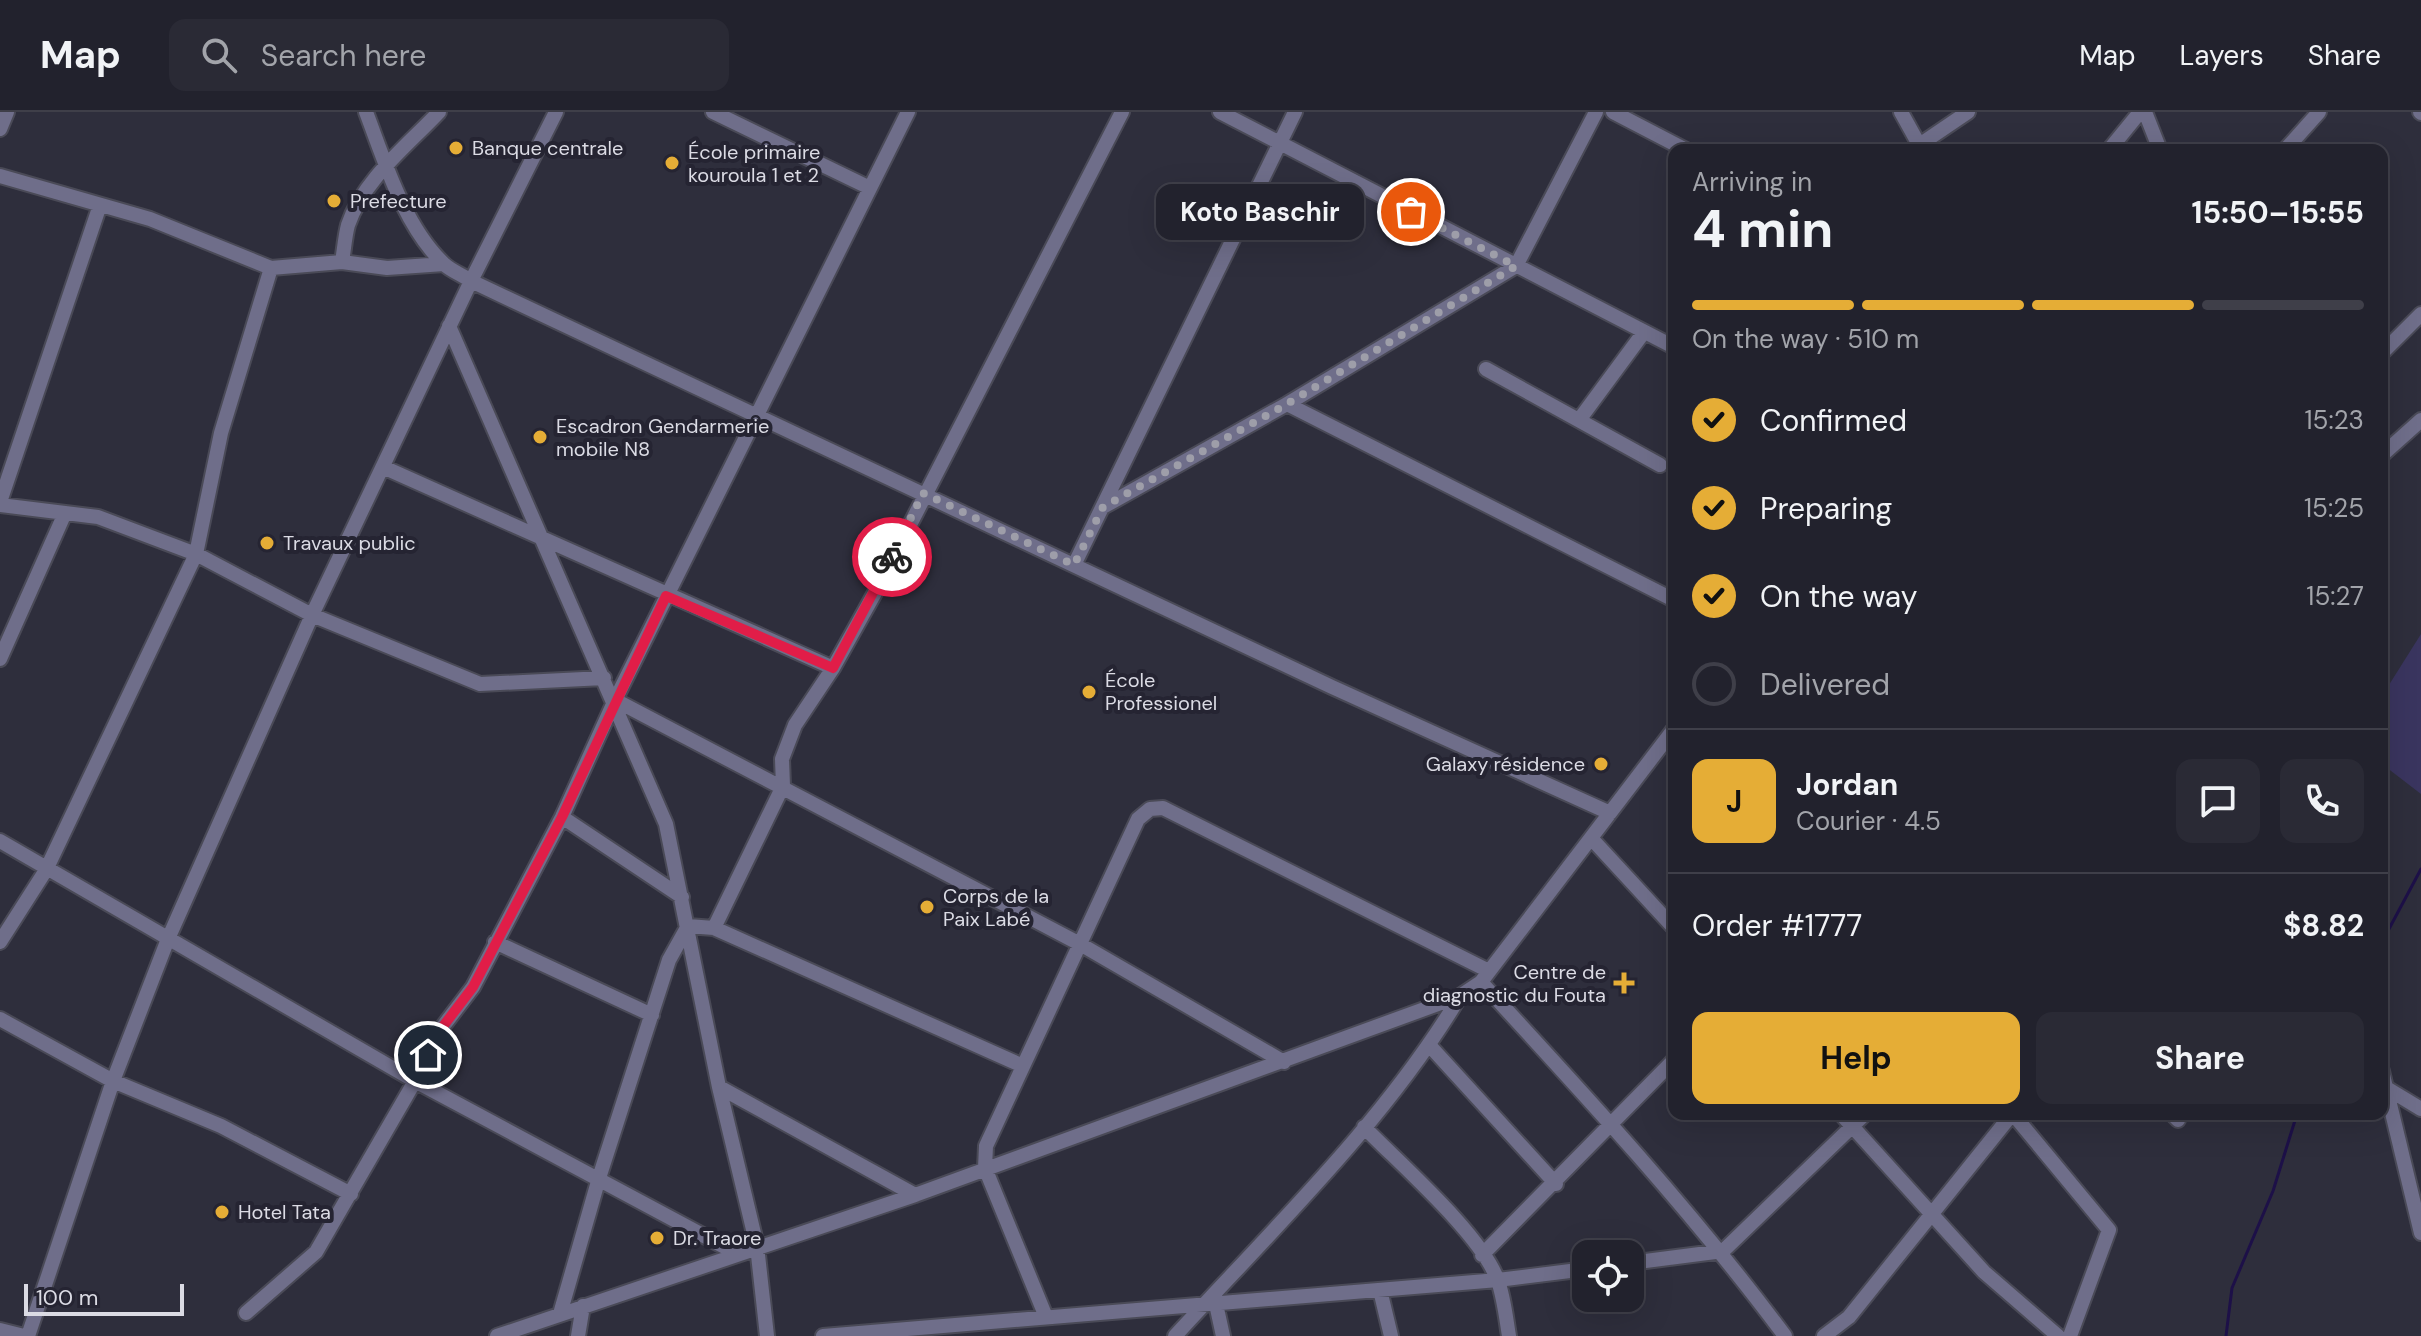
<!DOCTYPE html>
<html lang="en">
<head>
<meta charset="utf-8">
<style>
  :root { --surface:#22222d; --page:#2a2a35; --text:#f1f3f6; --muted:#a2a4aa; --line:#3f3f49; --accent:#e5ad36 }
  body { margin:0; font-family:"DM Sans",sans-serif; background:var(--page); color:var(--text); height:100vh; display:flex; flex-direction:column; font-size:30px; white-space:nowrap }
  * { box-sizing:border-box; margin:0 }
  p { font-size:26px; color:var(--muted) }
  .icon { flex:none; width:44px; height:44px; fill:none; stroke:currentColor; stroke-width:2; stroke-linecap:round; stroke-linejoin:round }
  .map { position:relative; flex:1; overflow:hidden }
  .panel { position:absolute; left:1668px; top:32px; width:720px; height:976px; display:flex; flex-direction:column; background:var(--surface); border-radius:16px; box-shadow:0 8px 32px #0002,0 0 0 2px var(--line) }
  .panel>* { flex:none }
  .buttons { position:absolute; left:1572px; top:1128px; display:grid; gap:16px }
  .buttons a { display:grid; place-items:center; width:72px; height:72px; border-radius:16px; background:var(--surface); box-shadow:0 8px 32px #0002,0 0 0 2px var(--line); font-size:40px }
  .scale { position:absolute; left:24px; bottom:20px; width:160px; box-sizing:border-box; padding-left:8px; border:4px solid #dbdbe4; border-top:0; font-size:22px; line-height:28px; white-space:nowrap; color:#dbdbe4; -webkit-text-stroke:6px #252432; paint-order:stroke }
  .pin { position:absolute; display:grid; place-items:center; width:68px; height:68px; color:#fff; margin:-34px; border:4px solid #fff; border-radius:50%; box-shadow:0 2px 8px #0007 }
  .courier { position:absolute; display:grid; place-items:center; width:80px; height:80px; margin:-40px; border:6px solid #e11d48; border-radius:50%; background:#fff; color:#222; box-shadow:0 2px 10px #0007 }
  .bubble { position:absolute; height:56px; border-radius:16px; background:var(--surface); box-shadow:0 8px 32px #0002,0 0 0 2px var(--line); font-size:26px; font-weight:700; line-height:56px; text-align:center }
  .summary em { font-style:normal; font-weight:700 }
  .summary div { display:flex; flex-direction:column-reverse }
  .summary { display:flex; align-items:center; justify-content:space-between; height:136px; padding:0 24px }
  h1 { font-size:52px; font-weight:700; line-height:60px }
  .bar { display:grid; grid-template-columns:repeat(4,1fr); gap:12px 8px; align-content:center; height:96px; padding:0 24px }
  .bar i { height:10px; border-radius:6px; background:var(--line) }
  .bar .active { background:var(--accent) }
  .bar p { grid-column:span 4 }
  .line { display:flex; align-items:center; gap:20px; padding:0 24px; border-top:2px solid var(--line) }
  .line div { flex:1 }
  .round { display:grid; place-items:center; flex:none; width:84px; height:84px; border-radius:16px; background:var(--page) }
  ol { padding:0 24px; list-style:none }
  li { display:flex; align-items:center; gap:24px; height:88px }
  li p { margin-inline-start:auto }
  li .icon { padding:8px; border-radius:50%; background:var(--accent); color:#111; stroke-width:4 }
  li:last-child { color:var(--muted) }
  li i { width:44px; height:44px; border:4px solid var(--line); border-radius:50% }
  .button { display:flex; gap:16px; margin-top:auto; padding:16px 24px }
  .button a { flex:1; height:92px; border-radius:16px; background:var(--accent); color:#111; font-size:32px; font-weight:700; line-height:92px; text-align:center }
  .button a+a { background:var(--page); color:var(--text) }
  header { display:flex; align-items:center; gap:48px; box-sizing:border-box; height:112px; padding:0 40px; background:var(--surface); border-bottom:2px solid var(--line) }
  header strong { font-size:38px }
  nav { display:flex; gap:44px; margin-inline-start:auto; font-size:28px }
  .search { width:560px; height:72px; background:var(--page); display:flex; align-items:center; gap:20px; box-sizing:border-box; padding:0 28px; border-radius:16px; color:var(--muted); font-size:30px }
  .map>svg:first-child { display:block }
  .green { fill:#3a355f }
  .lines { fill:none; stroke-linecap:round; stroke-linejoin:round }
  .stream { stroke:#1d1048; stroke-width:3 }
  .minor-casing { stroke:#4a4a57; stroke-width:18 }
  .minor { stroke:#6f6e8a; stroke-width:14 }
  .done { stroke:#9e9ea9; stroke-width:8; stroke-dasharray:0 14.4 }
  .route { stroke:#e11d48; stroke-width:10 }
  .poi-dot { fill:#e5ad36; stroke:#252432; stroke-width:3 }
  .labels { text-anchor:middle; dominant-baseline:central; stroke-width:8; stroke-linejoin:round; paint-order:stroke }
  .poi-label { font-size:20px; fill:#dbdbe4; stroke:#252432; text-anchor:start }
</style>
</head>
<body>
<header>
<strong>Map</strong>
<div class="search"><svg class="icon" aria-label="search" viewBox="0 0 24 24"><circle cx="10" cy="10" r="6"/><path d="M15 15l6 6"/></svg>Search here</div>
<nav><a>Map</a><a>Layers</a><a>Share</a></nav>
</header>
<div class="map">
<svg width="2421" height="1224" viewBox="0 0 2421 1224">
  <rect width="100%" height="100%" fill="#2e2e3c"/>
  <!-- green -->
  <path class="green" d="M2421,522V682L2382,652V584Z"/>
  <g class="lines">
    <!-- stream -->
    <path class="stream" d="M2382,830L2421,757
      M2226,1224L2232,1176L2273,1079L2297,1002"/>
    <defs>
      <path id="minor" d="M366,0C385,50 404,114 444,152C451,159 463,163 471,169L1332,575L1610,701
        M713,0L870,76
        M1220,0L1674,235
        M1613,0L1686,38
        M1901,0L1922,38
        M2145,0L2160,38
        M2420,0L2421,1
        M0,17L7,0
        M1912,38L1968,0
        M2109,38L2140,0
        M2285,38L2319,0
        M0,64L150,107L271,156L342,150C344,138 345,124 348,113C363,68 408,33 439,0
        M342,150L387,156L444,152
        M449,214L666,712L719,975L757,1134L767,1224
        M2382,241L2421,202
        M1486,257L1660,353
        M1287,292L1674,488
        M1579,308L1644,220
        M2382,343L2421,308
        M383,355L833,556
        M0,390L100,93
        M0,393L98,405L196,442L312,503L480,572L604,566
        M1103,395L1287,292L1516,154L1596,0
        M1074,453L1295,0
        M0,547L65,401
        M615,588L1080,832L1284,950
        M562,705L682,785
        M1591,726L1674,816
        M0,729L415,969L736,1141
        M714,816L783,674L782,647L795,613L833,556L876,479L1122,0
        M0,830L46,758L196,442L221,321L271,156
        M495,830L652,903
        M1481,870C1587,985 1692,1099 1785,1224
        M0,907L113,969L221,1014L351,1082
        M1430,934L1556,1072
        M2382,959L2421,1121
        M719,975L915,1083
        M2388,977L2421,997
        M1841,1002L1984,1160L2058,1224
        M2013,1002L2109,1118L2070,1224
        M2172,1002L2178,1008
        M1364,1015C1400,1052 1482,1123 1498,1169C1504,1186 1506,1206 1509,1224
        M1482,1143L1674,948
        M1630,1151L1723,1139L1865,1002
        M1380,1178L1391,1224
        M1216,1192L1223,1224
        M246,1201L316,1140L415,969L441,917L473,875L562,705L615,588L908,0
        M560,1202L599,1066L669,848L688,814L714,816L1023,954
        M1046,1205L985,1056L986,1034L1138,707L1150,697L1163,696L1489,859
        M0,1218L24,1224
        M28,1224L113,969L168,827L312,503L471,169L556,0
        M497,1224L915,1083L1460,884L1481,870L1674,617
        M578,1224L583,1194
        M823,1224L1498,1168L1586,1157
        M1175,1224C1273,1117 1386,1008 1460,884
        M1824,1224L1849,1205L2012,1002"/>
    </defs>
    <!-- minor casing -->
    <use href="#minor" class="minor-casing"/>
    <!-- minor -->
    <use href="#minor" class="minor"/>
  </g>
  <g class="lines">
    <!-- done -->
    <path class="done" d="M892,445L923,381L1074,453L1103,395L1287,292L1516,154L1411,100"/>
    <!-- route -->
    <path class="route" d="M428,943L441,917L473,875L562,705L666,484L833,556L892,445"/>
  </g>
  <!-- markers -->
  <g class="poi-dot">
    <circle cx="456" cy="36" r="8"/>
    <circle cx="672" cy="51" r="8"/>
    <circle cx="334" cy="89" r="8"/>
    <circle cx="540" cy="325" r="8"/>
    <circle cx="267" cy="431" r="8"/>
    <circle cx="1089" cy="580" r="8"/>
    <circle cx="1601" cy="652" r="8"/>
    <circle cx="927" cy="795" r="8"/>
    <path d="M1620 859h8v8h8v8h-8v8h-8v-8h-8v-8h8z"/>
    <circle cx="222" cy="1100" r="8"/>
    <circle cx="657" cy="1126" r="8"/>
  </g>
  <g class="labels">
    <!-- poi labels -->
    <g class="poi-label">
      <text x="472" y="36">Banque centrale</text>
      <text x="688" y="40">École primaire<tspan x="688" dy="23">kouroula 1 et 2</tspan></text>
      <text x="350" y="89">Prefecture</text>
      <text x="556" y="314">Escadron Gendarmerie<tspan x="556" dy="23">mobile N8</tspan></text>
      <text x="283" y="431">Travaux public</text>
      <text x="1105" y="568">École<tspan x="1105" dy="23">Professionel</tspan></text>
      <text x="1585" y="652" text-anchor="end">Galaxy résidence</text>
      <text x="943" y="784">Corps de la<tspan x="943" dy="23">Paix Labé</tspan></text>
      <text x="1606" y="860" text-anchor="end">Centre de<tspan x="1606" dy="23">diagnostic du Fouta</tspan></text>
      <text x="238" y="1100">Hotel Tata</text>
      <text x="673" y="1126">Dr. Traore</text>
    </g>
  </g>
</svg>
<div class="buttons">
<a><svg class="icon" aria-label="locate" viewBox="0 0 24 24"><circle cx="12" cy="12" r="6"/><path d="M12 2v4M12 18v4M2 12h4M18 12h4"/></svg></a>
</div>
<div class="scale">100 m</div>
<div class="pin" style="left:1411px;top:100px;background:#ea580c"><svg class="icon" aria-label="bag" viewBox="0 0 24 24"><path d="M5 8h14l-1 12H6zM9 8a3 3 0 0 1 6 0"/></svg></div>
<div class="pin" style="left:428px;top:943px;background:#1f2937"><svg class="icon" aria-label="home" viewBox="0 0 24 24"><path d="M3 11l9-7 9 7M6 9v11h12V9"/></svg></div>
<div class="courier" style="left:892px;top:445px"><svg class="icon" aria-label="bike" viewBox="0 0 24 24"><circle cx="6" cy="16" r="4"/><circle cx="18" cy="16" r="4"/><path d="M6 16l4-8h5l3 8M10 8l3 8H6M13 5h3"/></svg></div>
<div class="bubble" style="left:1156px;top:72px;width:208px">Koto Baschir</div>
<section class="panel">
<div class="summary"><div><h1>4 min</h1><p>Arriving in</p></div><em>15:50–15:55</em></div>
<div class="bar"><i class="active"></i><i class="active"></i><i class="active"></i><i></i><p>On the way · 510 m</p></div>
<ol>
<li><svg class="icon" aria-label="check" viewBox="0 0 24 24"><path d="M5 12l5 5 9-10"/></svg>Confirmed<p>15:23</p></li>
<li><svg class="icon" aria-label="check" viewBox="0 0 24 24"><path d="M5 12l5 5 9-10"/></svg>Preparing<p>15:25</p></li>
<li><svg class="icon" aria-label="check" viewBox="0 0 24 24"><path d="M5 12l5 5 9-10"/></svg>On the way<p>15:27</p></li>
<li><i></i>Delivered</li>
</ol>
<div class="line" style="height:144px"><b class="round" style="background:var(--accent);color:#111">J</b><div><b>Jordan</b><p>Courier · 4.5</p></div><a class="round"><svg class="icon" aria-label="chat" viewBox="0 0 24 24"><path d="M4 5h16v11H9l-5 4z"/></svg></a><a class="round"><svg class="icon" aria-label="phone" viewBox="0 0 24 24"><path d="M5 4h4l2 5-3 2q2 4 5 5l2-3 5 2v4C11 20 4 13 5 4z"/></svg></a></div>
<div class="line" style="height:104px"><div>Order #1777</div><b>$8.82</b></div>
<div class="button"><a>Help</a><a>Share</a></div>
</section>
</div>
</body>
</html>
